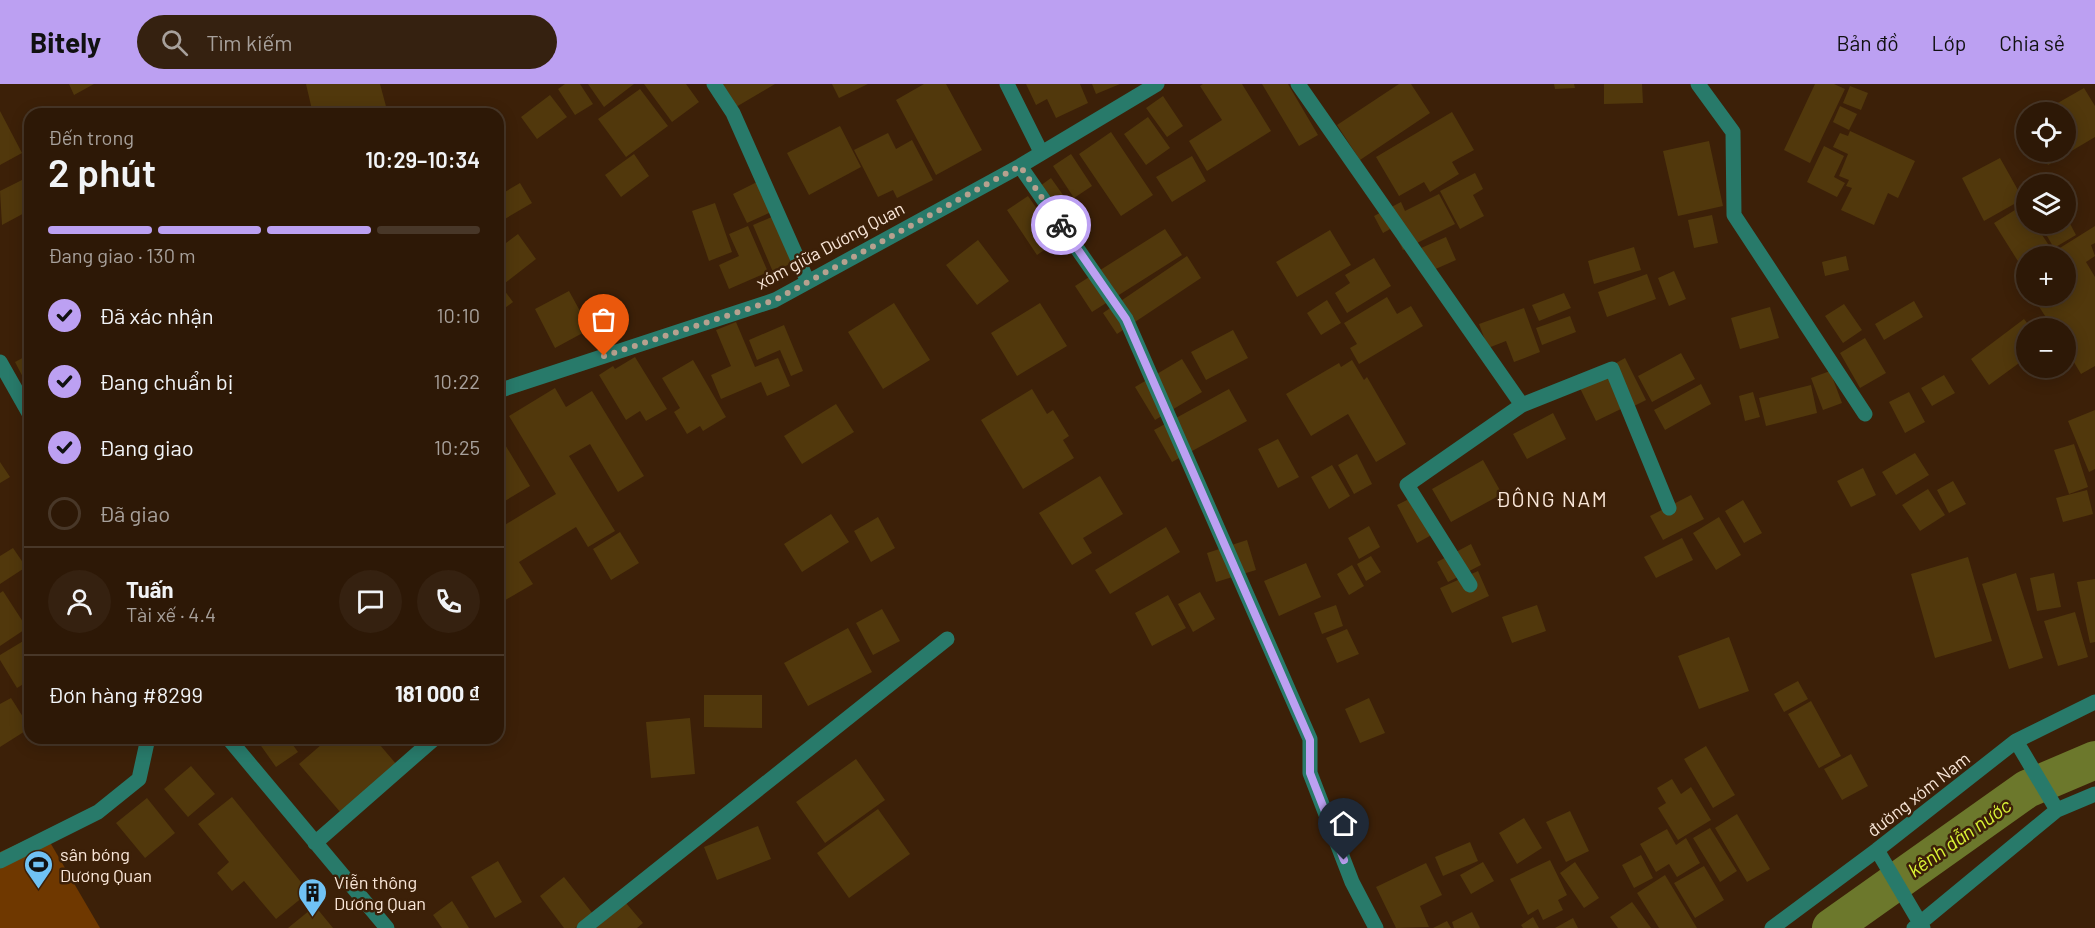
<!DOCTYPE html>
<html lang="vi">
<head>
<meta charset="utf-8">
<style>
  :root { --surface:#2d1806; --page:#352110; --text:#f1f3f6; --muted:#a7a09b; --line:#483728; --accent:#bca0f2 }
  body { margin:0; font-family:Barlow,sans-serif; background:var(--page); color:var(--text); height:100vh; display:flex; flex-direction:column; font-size:22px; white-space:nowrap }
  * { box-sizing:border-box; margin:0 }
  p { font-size:20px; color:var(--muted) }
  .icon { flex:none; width:33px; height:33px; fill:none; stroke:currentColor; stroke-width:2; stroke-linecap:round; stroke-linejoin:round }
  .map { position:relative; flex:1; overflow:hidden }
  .details { position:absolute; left:24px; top:24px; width:480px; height:636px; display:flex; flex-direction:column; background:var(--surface); border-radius:18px; box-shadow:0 3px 15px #0003,0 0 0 2px var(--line) }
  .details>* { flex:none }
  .fabs { position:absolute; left:2016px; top:18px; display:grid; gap:12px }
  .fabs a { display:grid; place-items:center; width:60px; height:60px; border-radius:50%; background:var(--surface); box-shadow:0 3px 15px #0003,0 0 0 2px var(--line); font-size:30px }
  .pin { position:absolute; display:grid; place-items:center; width:51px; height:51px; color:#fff; margin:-62px -26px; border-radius:50% 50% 50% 0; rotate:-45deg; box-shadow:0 0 6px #0007 }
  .pin .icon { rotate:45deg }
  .courier { position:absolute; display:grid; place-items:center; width:60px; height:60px; margin:-30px; border:4px solid #bca0f2; border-radius:50%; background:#fff; color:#222; box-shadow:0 2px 8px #0007 }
  .summary em { font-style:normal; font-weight:600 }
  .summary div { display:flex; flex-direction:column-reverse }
  .summary { display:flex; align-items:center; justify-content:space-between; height:102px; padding:0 24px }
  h1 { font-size:39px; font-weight:600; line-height:45px }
  .bar { display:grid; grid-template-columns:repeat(4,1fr); gap:9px 6px; align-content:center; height:72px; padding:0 24px }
  .bar i { height:8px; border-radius:4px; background:var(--line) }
  .bar .on { background:var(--accent) }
  .bar p { grid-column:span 4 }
  .line { display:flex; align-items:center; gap:15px; padding:0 24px; border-top:2px solid var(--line) }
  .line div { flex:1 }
  .round { display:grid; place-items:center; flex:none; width:63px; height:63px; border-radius:32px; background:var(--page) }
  ol { padding:0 24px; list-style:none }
  li { display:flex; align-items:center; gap:18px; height:66px }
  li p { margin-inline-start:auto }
  li .icon { padding:6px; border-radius:50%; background:var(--accent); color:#111; stroke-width:4 }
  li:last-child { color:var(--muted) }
  li i { width:33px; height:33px; border:3px solid var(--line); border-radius:50% }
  header { display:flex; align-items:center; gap:36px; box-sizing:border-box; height:84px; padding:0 30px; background:var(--accent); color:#111 }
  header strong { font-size:28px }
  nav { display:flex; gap:33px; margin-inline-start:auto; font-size:21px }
  .search { width:420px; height:54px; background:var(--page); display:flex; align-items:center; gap:15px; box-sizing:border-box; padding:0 21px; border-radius:33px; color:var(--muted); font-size:22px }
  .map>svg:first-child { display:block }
  .green { fill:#6f3800 }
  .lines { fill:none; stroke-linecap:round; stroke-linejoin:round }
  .canal { stroke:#6c782c; stroke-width:38 }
  .building { fill:#51380c }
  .service { stroke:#287a6a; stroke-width:15 }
  .done { stroke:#b7a18f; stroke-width:6; stroke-dasharray:0 10.8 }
  .route { stroke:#bca0f2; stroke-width:8 }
  .labels { text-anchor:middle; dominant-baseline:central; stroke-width:5; stroke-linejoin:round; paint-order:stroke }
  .street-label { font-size:18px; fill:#f9e6d8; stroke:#3c2008 }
  .poi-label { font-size:18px; fill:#f9e6d8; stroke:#3c2008; text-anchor:start }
  .water-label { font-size:20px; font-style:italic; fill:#daf335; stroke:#3c2008 }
  .quarter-label { font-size:21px; letter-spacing:1.5px; fill:#f9e6d8; stroke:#3c2008 }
</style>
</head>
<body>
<header>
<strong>Bitely</strong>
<div class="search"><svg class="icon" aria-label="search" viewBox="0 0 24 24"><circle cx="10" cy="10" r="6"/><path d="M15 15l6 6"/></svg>Tìm kiếm</div>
<nav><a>Bản đồ</a><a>Lớp</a><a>Chia sẻ</a></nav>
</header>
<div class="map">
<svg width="2095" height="844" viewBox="0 0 2095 844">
  <rect width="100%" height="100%" fill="#3c2008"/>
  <!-- green -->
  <path class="green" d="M44,748L100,844H0V768Z"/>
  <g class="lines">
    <!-- canal -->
    <path class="canal" d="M1831,844L2027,705L2095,676"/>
  </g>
  <!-- building -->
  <path class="building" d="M69,0H94L74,11Z
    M306,0H380L387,26L369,30H345L344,25L313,30Z
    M565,0H580L593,20L575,31L558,5Z
    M588,0H634L604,23Z
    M644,0H686L699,18L672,38Z
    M722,0H775L736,23Z
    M832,0H868L839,14Z
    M924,0H946L982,66L936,91L896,16Z
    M1026,0H1080L1088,19L1056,34L1047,15L1036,21Z
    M1092,0H1120L1096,10Z
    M1203,0H1242L1271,47L1207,87L1189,57L1222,36L1200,2Z
    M1262,0H1288L1318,51L1299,62Z
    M1399,0H1411L1430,29L1360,76L1337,41Z
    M1554,0H1574L1575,4L1555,5Z
    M1604,0H1642L1643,19L1604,20Z
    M1815,0H1834L1845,5L1810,79L1784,66Z
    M1850,2L1868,9L1861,26L1843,19Z
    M2084,4L2095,22V53L2048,81L2040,68H2066V28H2042Z
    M640,5L668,42L626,73L598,35Z
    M550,11L567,33L537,55L521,33Z
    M1163,12L1183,42L1167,53L1146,24Z
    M1840,22L1857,30L1849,46L1833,38Z
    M0,27L22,69L0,81Z
    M1452,28L1474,66L1452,78L1459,90L1430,108L1424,98L1399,112L1376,73Z
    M1148,33L1170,64L1146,81L1124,50Z
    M840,42L861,83L809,111L787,69Z
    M1850,47L1915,77L1898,114L1888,109L1874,141L1841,126L1852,104L1846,102L1849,96L1839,92L1848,70L1833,63L1840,49L1848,52Z
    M1111,48L1153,111L1121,132L1079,70Z
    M888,49L896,65L912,56L933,96L897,114L893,106L878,113L854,66Z
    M1709,57L1723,122L1678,132L1663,67Z
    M1824,62L1844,72L1834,93L1845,99L1837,113L1807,98Z
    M634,70L649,92L621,113L605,91Z
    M1071,70L1092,102L1074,114L1053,82Z
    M1192,72L1206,97L1172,118L1156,93Z
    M2000,74L2023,115L1984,137L1962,94Z
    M1475,89L1483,105L1473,111L1484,132L1460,145L1440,107Z
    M30,92V126L2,141L0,107Z
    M1051,94L1068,118L1049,130L1033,107Z
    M757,98L771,128L747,139L733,110Z
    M520,99L532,119L498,139V112Z
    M1439,110L1455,140L1403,166L1392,144L1383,149L1374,132L1401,118L1405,127Z
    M1028,112L1059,156L1037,171L1007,126Z
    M715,119L732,168L709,177L692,127Z
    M2023,121L2026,127V140H2035L2050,163L2036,172H2026V178L2021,182L1994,139Z
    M1712,131L1718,159L1694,164L1688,136Z
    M774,132L794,178L773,188L753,141Z
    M2066,132L2076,151L2054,164L2040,140H2066Z
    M748,142L768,188L729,205L719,181L739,172L729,150Z
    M2095,142V159L2091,161L2095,172L2086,178L2095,193V282L2081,290L2066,265V244H2053L2032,212H2066V172H2047Z
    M1165,145L1182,171L1092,228L1075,202Z
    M1330,146L1351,181L1297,213L1276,178Z
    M518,150L536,175L505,199L498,190V165Z
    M1446,153L1456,176L1422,191L1412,168Z
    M978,156L1009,197L977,221L946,181Z
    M1634,163L1641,186L1594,200L1588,177Z
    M1187,172L1201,194L1117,250L1103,229Z
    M1846,172L1849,186L1825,192L1822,178Z
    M1374,174L1391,202L1347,229L1335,209L1350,199L1345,191Z
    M2026,185V203L2018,190Z
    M1674,187L1686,215L1669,222L1658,194Z
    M1647,190L1656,215L1607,233L1598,208Z
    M498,198L513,218L498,229Z
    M569,207L590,245L555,264L535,225Z
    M1564,209L1571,224L1539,237L1532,221Z
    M1387,213L1397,230L1411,222L1423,242L1359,280L1350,264L1357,260L1344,239Z
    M1327,216L1341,239L1321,251L1307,229Z
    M1914,217L1923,233L1884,256L1875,240Z
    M894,219L930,276L883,305L848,248Z
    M1040,219L1067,262L1017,292L991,249Z
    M1844,220L1862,246L1843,259L1825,232Z
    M1770,223L1779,254L1740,265L1731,234Z
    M1524,224L1540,268L1514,278L1506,257L1488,264L1479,240Z
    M1570,232L1576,248L1542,261L1536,244Z
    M2024,235L2031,244H2026V274L1989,301L1971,275Z
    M736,238L755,283L778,274L790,302L767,312L761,298L721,315L711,291L731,282L716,246Z
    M784,241L803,287L791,292L780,266L757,276L749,256Z
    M1233,246L1248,274L1206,296L1191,268Z
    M1865,254L1886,289L1860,304L1840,269Z
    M1681,269L1695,295L1652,318L1638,292Z
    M30,270V299L27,301L15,278Z
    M635,273L667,325L646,337L640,327L626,336L599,291L613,282L615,285Z
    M1625,274L1646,316L1630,324L1609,283Z
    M1182,275L1202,308L1155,336L1135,303Z
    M693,276L726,333L703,347L700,342L687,350L674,328L680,324L662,294Z
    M1352,276L1364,296L1367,293L1406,360L1376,378L1348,330L1311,352L1286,310L1339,279L1341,283Z
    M1604,283L1623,324L1596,337L1576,296Z
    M1830,287L1842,319L1823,326L1811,294Z
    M1944,291L1955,309L1932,322L1921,304Z
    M1701,300L1711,320L1665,346L1654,326Z
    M1811,301L1817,329L1766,342L1759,314Z
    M555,304L566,323L592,307L644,392L618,408L590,360L569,372L615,447L588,463L576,443L519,478L533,500L502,518L498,511V445L556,410L509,332Z
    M1032,305L1047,330L1053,326L1069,352L1063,356L1074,374L1023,405L981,336Z
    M1229,305L1247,337L1172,378L1154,346Z
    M1753,308L1760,333L1745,337L1739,312Z
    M1909,308L1925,338L1905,349L1889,318Z
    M836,320L854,348L802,380L784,352Z
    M2095,326V385L2089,388L2068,337Z
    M1553,329L1566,355L1527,375L1513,350Z
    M498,349L530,402L498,421Z
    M1278,355L1299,393L1278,404L1258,365Z
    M2074,360L2088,403L2069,410L2054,366Z
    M1915,369L1929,391L1896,411L1882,388Z
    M1357,370L1372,400L1354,410L1338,381Z
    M1483,376L1502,410L1451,438L1432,405Z
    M0,378L10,393L0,399Z
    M1332,381L1350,412L1329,425L1311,393Z
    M1863,384L1876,411L1851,423L1837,397Z
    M1100,392L1123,430L1083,454L1092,469L1072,481L1039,429Z
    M1953,397L1966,420L1949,429L1937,406Z
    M1928,405L1945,431L1920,447L1902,421Z
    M2087,406L2093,430L2063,438L2056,414Z
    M1417,411L1437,448L1417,459L1397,421Z
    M1691,411L1704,435L1663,456L1650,432Z
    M1743,416L1762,449L1744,459L1725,427Z
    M831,430L849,458L802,488L784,460Z
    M878,433L895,464L871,478L854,447Z
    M1719,433L1741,471L1716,486L1693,449Z
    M1369,442L1380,463L1359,475L1348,454Z
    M1166,443L1180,468L1110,510L1095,486Z
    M620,448L639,479L611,496L593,465Z
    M1682,454L1693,476L1656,494L1644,473Z
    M1247,456L1256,486L1216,498L1207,469Z
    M1471,460L1481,481L1448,498L1437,478Z
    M13,464L26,483L0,500V472Z
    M1371,472L1381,488L1366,497L1357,480Z
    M1968,473L1992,557L1935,574L1911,490Z
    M1306,479L1321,513L1279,532L1264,497Z
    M1352,481L1364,502L1349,511L1337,490Z
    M1478,487L1489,512L1452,529L1440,504Z
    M2016,489L2043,574L2009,585L1982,500Z
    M2054,489L2061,523L2037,527L2030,494Z
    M2095,495V558L2090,559L2077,498Z
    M3,507L27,544L0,562V509Z
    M1200,508L1215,535L1193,548L1178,520Z
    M1168,511L1186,544L1152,562L1135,529Z
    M1336,521L1343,542L1322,550L1314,529Z
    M1537,521L1546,547L1512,559L1502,533Z
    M882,525L900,557L873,571L856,539Z
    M2075,528L2088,573L2058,582L2044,537Z
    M848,544L872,588L808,622L784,579Z
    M1347,545L1359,570L1337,579L1326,554Z
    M30,553V596L17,604L0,576V571Z
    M1729,553L1749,607L1699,625L1678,572Z
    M1798,597L1808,615L1784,628L1774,610Z
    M704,611H762V644L704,643Z
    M11,614L30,644L0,663V620Z
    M1369,614L1385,649L1360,659L1345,625Z
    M1811,617L1841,672L1819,684L1788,630Z
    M690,634L695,690L651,694L646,638Z
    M265,654H288L298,668L276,683L259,659Z
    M329,654H374L397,681L341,729L299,680Z
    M1706,662L1735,711L1713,724L1684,675Z
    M1851,670L1868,702L1842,716L1824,685Z
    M856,675L885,716L825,759L796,718Z
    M191,682L215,710L188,733L164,705Z
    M1672,695L1681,710L1691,703L1711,736L1678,756L1658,724L1666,719L1657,704Z
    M232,713L309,808L276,835L244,797L232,807L217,789L229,778L198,740Z
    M147,714L175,749L145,774L116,739Z
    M878,725L910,770L849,814L817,769Z
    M1570,727L1589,767L1566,778L1546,738Z
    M1737,730L1770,785L1747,798L1715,744Z
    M1524,734L1542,764L1517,780L1499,749Z
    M758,742L771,775L717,796L704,763Z
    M1710,744L1737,787L1720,798L1693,754Z
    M1667,745L1676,761L1686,754L1700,779L1677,793L1669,780L1656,788L1640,760Z
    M1470,758L1478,777L1443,792L1435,773Z
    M1641,771L1653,794L1634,804L1622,781Z
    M1550,776L1567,811L1558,816L1563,826L1543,836L1538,825L1528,831L1510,795Z
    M498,777L522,818L495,834L471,793Z
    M1483,778L1494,797L1471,810L1460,791Z
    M1575,778L1599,814L1584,824L1560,789Z
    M1426,779L1442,811L1420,822L1429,843L1396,844L1376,803Z
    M1704,782L1724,816L1695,834L1674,799Z
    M1665,791L1697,844H1659L1637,809Z
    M564,793L593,830L575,844H564L540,812Z
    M452,817L469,844H442L433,831Z
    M1632,818L1651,844H1618L1610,833Z
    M626,819L643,839L637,844H596Z
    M315,822L333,844H288Z
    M1472,828L1480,844H1454L1452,838Z
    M1533,833L1539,844H1523L1521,841Z
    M1573,834L1578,844H1555Z
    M1447,837L1451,844H1433Z"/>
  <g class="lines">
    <!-- service -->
    <path class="service" d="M714,0L733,29L807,196
      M1007,0L1041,68
      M1298,0L1522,321L1407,401L1470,501
      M1698,0L1733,48L1734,131L1865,330
      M1020,82L1126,235L1310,655V689L1352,798L1376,844
      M0,278L30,331
      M498,307L775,216L1020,82L1157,0
      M1522,321L1612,285L1669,424
      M228,654L387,844
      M2016,657L2057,726
      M315,759L435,654
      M1877,766L1923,844
      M0,777L98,728L139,695L148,654
      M584,844L947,555
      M1772,844L1877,766L2016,657L2095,618
      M1914,844L2057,726L2095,710"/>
  </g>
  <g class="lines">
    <!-- done -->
    <path class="done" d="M604,272L775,216L1020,82L1061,141"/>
    <!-- route -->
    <path class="route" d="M1061,141L1126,235L1310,656V689L1344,776"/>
  </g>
  <!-- icons -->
  <defs>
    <symbol id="stadium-pin" viewBox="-11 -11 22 30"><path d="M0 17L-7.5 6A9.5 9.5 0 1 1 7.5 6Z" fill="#70c2f4" stroke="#3c2008"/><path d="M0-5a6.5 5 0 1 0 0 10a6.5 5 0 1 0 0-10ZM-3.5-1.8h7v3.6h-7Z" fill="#111"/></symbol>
    <symbol id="building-pin" viewBox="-11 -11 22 30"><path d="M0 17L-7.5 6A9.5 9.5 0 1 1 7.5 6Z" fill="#70c2f4" stroke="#3c2008"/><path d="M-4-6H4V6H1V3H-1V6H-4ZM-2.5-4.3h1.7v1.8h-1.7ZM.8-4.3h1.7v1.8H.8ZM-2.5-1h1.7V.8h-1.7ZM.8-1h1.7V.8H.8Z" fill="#111"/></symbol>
  </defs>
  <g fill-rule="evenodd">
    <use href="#stadium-pin" x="22" y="764" width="33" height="45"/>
    <use href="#building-pin" x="296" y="792" width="33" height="45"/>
  </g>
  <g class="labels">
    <!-- street labels -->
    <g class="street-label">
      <text transform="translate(830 161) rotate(-28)">xóm giữa Dương Quan</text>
      <text transform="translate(1918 710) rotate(-38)">đường xóm Nam</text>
    </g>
    <!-- poi labels -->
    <g class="poi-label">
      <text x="60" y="770">sân bóng<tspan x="60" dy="21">Dương Quan</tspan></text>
      <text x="334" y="798">Viễn thông<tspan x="334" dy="21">Dương Quan</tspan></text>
    </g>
    <!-- water labels -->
    <g class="water-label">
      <text transform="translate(1959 753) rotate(-35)">kênh dẫn nước</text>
    </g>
    <!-- quarter labels -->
    <g class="quarter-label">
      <text x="1552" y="414">ĐÔNG NAM</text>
    </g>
  </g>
</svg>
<div class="fabs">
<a><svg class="icon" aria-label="locate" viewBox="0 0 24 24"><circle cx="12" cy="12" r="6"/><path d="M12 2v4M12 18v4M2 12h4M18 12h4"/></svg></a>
<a><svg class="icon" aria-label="layers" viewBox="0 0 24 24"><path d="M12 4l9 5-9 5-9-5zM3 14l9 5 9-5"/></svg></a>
<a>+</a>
<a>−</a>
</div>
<div class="pin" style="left:604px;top:272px;background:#ea580c"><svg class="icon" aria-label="bag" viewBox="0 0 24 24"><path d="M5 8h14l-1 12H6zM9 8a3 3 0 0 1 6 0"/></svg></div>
<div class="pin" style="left:1344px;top:776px;background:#1f2937"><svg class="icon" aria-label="home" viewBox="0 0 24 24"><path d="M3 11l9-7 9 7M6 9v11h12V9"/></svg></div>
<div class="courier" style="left:1061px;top:141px"><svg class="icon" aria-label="bike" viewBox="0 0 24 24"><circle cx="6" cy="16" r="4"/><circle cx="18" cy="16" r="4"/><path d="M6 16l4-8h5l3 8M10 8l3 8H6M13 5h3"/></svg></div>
<section class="details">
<div class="summary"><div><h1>2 phút</h1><p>Đến trong</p></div><em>10:29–10:34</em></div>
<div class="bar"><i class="on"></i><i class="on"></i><i class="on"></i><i></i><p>Đang giao · 130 m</p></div>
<ol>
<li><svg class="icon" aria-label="check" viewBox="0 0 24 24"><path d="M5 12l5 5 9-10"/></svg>Đã xác nhận<p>10:10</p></li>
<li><svg class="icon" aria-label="check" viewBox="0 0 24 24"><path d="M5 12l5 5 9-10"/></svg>Đang chuẩn bị<p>10:22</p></li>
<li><svg class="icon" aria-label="check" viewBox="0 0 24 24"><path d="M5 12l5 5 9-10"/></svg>Đang giao<p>10:25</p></li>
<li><i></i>Đã giao</li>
</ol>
<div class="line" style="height:108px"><a class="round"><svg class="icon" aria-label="person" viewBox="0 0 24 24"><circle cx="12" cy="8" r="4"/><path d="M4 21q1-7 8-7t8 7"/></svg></a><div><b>Tuấn</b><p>Tài xế · 4.4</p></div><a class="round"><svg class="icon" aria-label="chat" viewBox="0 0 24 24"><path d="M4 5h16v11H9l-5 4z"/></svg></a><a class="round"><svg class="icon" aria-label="phone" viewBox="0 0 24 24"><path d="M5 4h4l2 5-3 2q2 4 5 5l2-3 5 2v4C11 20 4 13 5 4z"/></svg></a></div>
<div class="line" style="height:78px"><div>Đơn hàng #8299</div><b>181 000 ₫</b></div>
</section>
</div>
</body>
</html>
